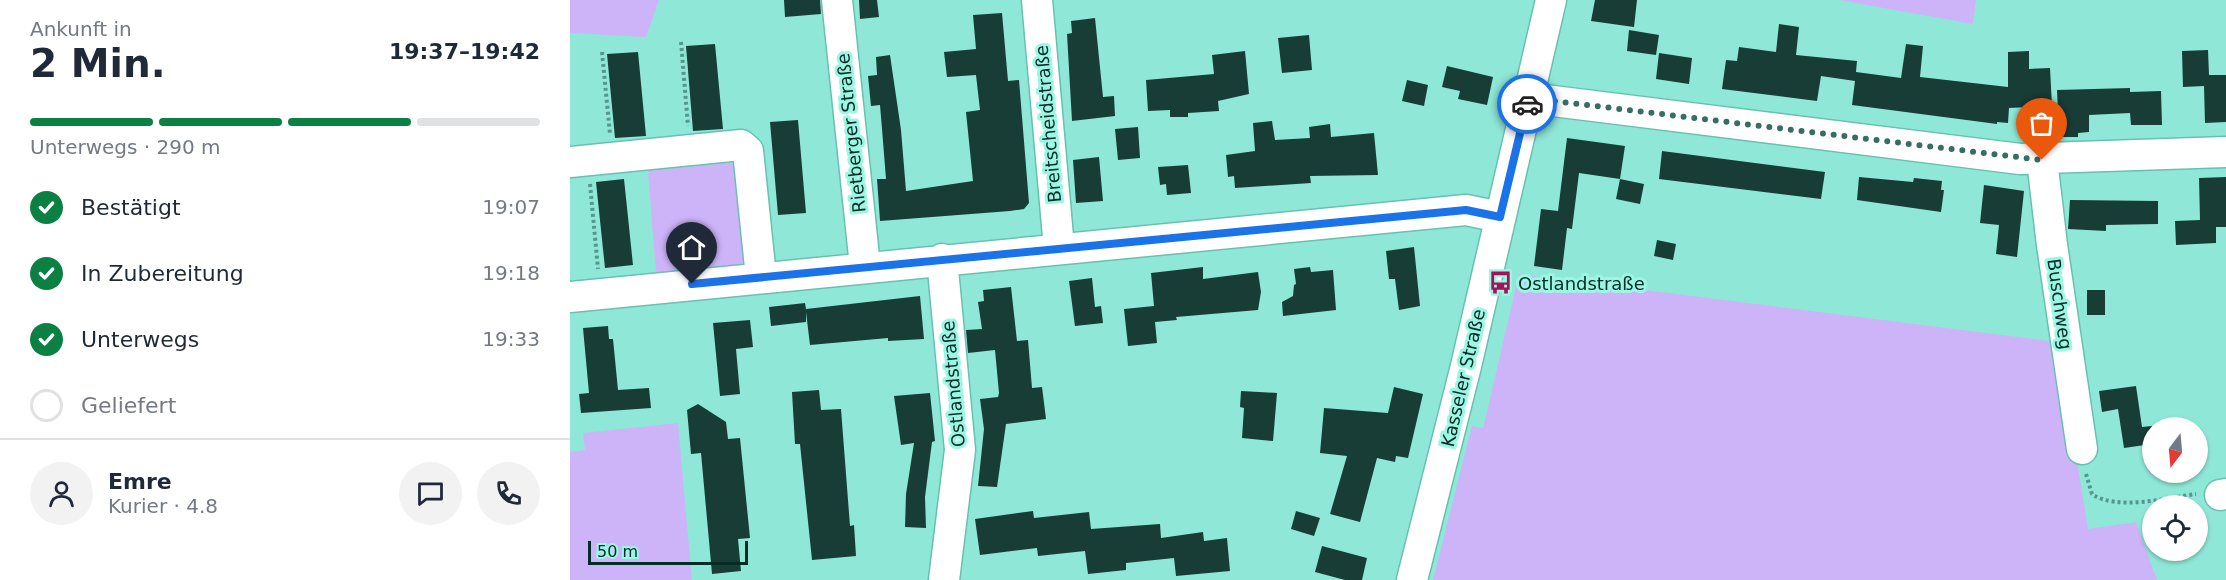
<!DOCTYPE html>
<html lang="de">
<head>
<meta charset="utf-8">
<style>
  :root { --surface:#fff; --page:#f2f2f3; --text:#1f2937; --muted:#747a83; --line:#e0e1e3; --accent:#0b8043 }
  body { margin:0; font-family:"DejaVu Sans",sans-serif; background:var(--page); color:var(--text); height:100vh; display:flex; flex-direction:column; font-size:22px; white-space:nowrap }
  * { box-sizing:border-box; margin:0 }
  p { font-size:20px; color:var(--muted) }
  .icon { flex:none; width:33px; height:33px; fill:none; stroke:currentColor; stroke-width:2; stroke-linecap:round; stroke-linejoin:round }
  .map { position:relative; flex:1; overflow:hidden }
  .details { display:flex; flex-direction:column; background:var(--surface); width:570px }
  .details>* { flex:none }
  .needle { width:39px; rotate:196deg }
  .buttons { position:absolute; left:1572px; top:417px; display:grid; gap:12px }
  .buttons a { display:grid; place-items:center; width:66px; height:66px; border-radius:50%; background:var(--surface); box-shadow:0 2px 4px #0004; font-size:30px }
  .scale { position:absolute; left:18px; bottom:15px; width:160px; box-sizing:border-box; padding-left:6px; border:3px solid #042c26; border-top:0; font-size:16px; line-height:21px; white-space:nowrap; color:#042c26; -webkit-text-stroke:4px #9cf6e4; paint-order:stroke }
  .pin { position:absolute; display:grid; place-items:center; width:51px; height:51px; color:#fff; margin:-62px -26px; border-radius:50% 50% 50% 0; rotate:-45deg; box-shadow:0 0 6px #0007 }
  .pin .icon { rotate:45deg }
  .courier { position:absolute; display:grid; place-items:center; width:60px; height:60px; margin:-30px; border:4px solid #1a73e8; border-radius:50%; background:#fff; color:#222; box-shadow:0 2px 8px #0007 }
  .summary em { font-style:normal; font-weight:800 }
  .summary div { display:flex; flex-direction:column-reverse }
  .summary { display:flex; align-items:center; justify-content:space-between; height:102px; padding:0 30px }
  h1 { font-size:39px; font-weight:800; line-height:45px }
  .bar { display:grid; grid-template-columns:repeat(4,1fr); gap:9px 6px; align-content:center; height:72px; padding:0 30px }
  .bar i { height:8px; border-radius:4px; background:var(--line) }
  .bar .selected { background:var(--accent) }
  .bar p { grid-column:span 4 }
  .line { display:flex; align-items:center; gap:15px; padding:0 30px; border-top:2px solid var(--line) }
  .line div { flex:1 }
  .round { display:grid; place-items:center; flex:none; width:63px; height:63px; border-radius:32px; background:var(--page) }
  ol { padding:0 30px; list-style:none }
  li { display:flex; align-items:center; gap:18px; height:66px }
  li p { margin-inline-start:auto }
  li .icon { padding:6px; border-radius:50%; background:var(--accent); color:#fff; stroke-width:4 }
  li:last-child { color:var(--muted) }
  li i { width:33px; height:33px; border:3px solid var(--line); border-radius:50% }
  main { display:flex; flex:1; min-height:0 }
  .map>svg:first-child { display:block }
  .green { fill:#cdb4f9 }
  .building { fill:#173d36 }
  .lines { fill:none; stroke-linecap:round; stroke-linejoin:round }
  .minor-casing { stroke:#68c1b0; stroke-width:33 }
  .path { stroke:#54988c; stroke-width:4; stroke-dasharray:3 3; stroke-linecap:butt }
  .minor { stroke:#fff; stroke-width:30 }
  .done { stroke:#356e64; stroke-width:6; stroke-dasharray:0 10.8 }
  .route { stroke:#1a73e8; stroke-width:8 }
  .labels { text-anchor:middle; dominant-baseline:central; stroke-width:6; stroke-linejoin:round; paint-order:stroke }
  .street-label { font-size:18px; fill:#042c26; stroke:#9cf6e4 }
  .poi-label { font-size:18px; fill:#042c26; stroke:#9cf6e4; text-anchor:start }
</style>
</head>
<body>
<main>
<section class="details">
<div class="summary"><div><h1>2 Min.</h1><p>Ankunft in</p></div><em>19:37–19:42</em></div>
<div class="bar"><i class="selected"></i><i class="selected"></i><i class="selected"></i><i></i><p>Unterwegs · 290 m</p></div>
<ol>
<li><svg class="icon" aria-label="check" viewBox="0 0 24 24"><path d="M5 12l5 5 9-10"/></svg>Bestätigt<p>19:07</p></li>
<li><svg class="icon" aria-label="check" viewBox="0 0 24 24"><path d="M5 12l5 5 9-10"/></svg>In Zubereitung<p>19:18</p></li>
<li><svg class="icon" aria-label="check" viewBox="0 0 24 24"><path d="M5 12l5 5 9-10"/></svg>Unterwegs<p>19:33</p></li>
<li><i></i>Geliefert</li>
</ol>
<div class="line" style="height:108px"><a class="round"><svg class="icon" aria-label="person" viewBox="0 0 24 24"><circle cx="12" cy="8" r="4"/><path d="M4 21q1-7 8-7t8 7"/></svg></a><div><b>Emre</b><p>Kurier · 4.8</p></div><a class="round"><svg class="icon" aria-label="chat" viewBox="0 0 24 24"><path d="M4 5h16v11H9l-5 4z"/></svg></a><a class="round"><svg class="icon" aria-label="phone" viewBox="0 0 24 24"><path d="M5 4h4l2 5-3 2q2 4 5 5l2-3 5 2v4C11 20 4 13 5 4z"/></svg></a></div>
</section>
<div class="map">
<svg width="1656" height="580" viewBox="0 0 1656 580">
  <rect width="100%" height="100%" fill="#8fe8d7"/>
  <!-- green -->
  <path class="green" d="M0,0H89L76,37L0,33Z
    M1269,0H1406L1403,24Z
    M159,163L166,165L178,261L174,265L86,274L78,171Z
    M949,274L1488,342L1518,529L1566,522L1587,580H863L902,426L913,428Z
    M108,423L122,580H0V452L15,450L13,433Z"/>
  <!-- building -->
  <path class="building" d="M214,0H250L251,14L215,17Z
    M289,0H307L309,17L290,19Z
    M1025,0H1067L1064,27L1021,21Z
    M432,13L438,81L449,80L459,203L454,209L440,211L310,221L307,179H316L312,129L310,105L301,106L298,76L307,75L306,57L320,55L331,130L336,191L403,181L396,112L410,110L406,75L377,77L374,52L406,49L403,15Z
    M525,18L533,97L544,96L545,116L502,121L497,34L502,33L501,21Z
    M1209,24L1229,27L1226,55L1287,61L1286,72L1331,78L1336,44L1353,46L1350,77L1438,87V52L1459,51V69L1480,68L1482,106L1439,108L1438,123L1427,122V124L1282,105L1285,81L1251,76L1247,101L1152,89L1156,60L1167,61L1169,47L1206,52Z
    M1059,30L1089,35L1086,55L1057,51Z
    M739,35L742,70L712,73L708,38Z
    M145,44L153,129L123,131L116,46Z
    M1638,50L1639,75H1656V122L1635,123L1634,86L1613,87L1612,51Z
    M675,51L679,94L648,101L649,111L618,113V117H600V110L578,111L576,80L644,74L642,55Z
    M68,52L76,136L45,138L37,54Z
    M1089,53L1122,58L1119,84L1086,79Z
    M877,66L923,77L917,105L888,99L890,91L872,87Z
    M837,80L858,85L854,106L832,101Z
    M1560,88V92L1591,91L1592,125H1561L1560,113L1519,115V132L1508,133V137H1489L1487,90Z
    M228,120L236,213L208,215L200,122Z
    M702,121L705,140L740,138L739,127L760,124L761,137L804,133L808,175L740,176L741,183L665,188L664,176L658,177L656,155L685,151L683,123Z
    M568,127L570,158L548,160L545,129Z
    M997,138L1055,146L1050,179L1009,173L1002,229L997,228L992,270L964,266L971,209L988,211Z
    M1092,151L1255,172L1251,199L1089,179Z
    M529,157L533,201L506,203L503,160Z
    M618,165L621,193L597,195L596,184L590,185L588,167Z
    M1289,177L1343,182L1344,178L1372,181L1371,190H1374L1371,212L1287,200Z
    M1656,177V227H1646V243L1606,245L1605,221L1630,220L1629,178Z
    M54,179L63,265L35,268L26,182Z
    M1050,179L1074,184L1070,204L1046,199Z
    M1414,185L1454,191L1447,257L1426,254L1429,225L1410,223Z
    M1500,200L1588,201V224L1536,225V231L1498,229Z
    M1087,240L1106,244L1103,260L1084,256Z
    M844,247L850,306L829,310L825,279H819L816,251Z
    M633,267V279L688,272L691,292L688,310L606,317L607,320L585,322L587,343L558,346L554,309L584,306L581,273Z
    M740,267L741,272L763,270L766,310L713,316L712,302L723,296L724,285L726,284L724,269Z
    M522,278L525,307L531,306L533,323L505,326L499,281Z
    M441,287L447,341L458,340L462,388L472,387L476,419L436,424L427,487L408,486L414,429L410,399L428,397L429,393L425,350L398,353L396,330L412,329L408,302L414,301L413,290Z
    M1517,290H1535V315H1517Z
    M350,296L354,339L318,341V338L240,345L236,312V322L201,326L199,307L235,303L236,309Z
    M180,320L183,347L166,349L170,394L150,396L143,323Z
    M38,326L39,339H43L48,390L79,388L81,408L11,413L9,394L19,393L13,328Z
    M1566,386L1572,427L1582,426V444L1554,448L1548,409L1532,412L1529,391Z
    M824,387L853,394L838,458L826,456L825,462L807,458L790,522L760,514L777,456L750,453L754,408L818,413Z
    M249,390L251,410L271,409L280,526L284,525L286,556L242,560L230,444H225L222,392Z
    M671,391L707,393L703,441L672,438L674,408L670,407Z
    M360,393L365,441L362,442L355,497L356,528L335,527L336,494L344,443L331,445L324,396Z
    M128,404L156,422L158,439L170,438L180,538L168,539L171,571L142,574L131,453L121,454L117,410Z
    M463,511L464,518L519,512L521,529L590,524L591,538L633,532L634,541L657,538L660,571L606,576L604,558L556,563V570L518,574L515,551L468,556L467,548L410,555L405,519Z
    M726,511L750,518L744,536L721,529Z
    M752,546L797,558L792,580H775L745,572Z"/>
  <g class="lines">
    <defs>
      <path id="minor" d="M267,0L295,266
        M467,0L489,248
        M959,98L1450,159L1656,152
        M1472,160L1482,245L1512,449
        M0,162L171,145L178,151L191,277
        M372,259L390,450L374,580
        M0,297L896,210L930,217
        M1650,495L1656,494
        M842,580L896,366L981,0"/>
    </defs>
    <!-- minor casing -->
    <use href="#minor" class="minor-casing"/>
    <!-- path -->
    <path class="path" d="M111,42L118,126
      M32,52L40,134
      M20,184L28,269
      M1516,474L1522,494C1546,511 1597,498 1626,494"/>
    <!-- minor -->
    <use href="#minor" class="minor"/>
  </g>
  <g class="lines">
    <!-- done -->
    <path class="done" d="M957,104L959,98L1472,160"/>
    <!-- route -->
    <path class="route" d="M122,284L896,210L930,217L957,104"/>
  </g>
  <!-- icons -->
  <defs>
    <symbol id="bus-bare" viewBox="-9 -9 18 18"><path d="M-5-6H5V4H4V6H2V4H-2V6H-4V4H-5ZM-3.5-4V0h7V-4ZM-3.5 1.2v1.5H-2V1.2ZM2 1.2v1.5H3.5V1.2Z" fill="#a31256" stroke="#9cf6e4" stroke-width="2.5" paint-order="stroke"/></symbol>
  </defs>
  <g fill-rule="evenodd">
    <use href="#bus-bare" x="914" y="266" width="33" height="33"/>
  </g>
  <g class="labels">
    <!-- street labels -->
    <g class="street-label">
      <text transform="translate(478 124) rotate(-95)">Breitscheidstraße</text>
      <text transform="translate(281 133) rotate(-96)">Rietberger Straße</text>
      <text transform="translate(1490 304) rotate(82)">Buschweg</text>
      <text transform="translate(893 378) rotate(-77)">Kasseler Straße</text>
      <text transform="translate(383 384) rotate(-95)">Ostlandstraße</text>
    </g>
    <!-- poi labels -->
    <g class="poi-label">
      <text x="948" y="283">Ostlandstraße</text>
    </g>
  </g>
</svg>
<div class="buttons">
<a><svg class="needle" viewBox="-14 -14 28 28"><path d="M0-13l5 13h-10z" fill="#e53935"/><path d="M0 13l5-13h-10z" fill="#747a83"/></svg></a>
<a><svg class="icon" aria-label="locate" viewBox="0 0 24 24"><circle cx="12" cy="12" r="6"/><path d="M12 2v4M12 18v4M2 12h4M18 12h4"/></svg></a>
</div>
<div class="scale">50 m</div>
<div class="pin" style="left:1472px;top:160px;background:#ea580c"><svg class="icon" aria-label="bag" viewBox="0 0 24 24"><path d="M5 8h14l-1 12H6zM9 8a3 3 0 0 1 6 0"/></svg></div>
<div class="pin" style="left:122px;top:284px;background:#1f2937"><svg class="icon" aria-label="home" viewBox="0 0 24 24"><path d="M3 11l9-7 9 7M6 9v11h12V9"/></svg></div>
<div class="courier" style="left:957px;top:104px"><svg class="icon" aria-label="car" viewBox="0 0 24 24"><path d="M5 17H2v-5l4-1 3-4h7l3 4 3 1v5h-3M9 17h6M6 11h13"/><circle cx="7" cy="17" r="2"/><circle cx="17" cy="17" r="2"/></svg></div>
</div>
</main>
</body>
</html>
